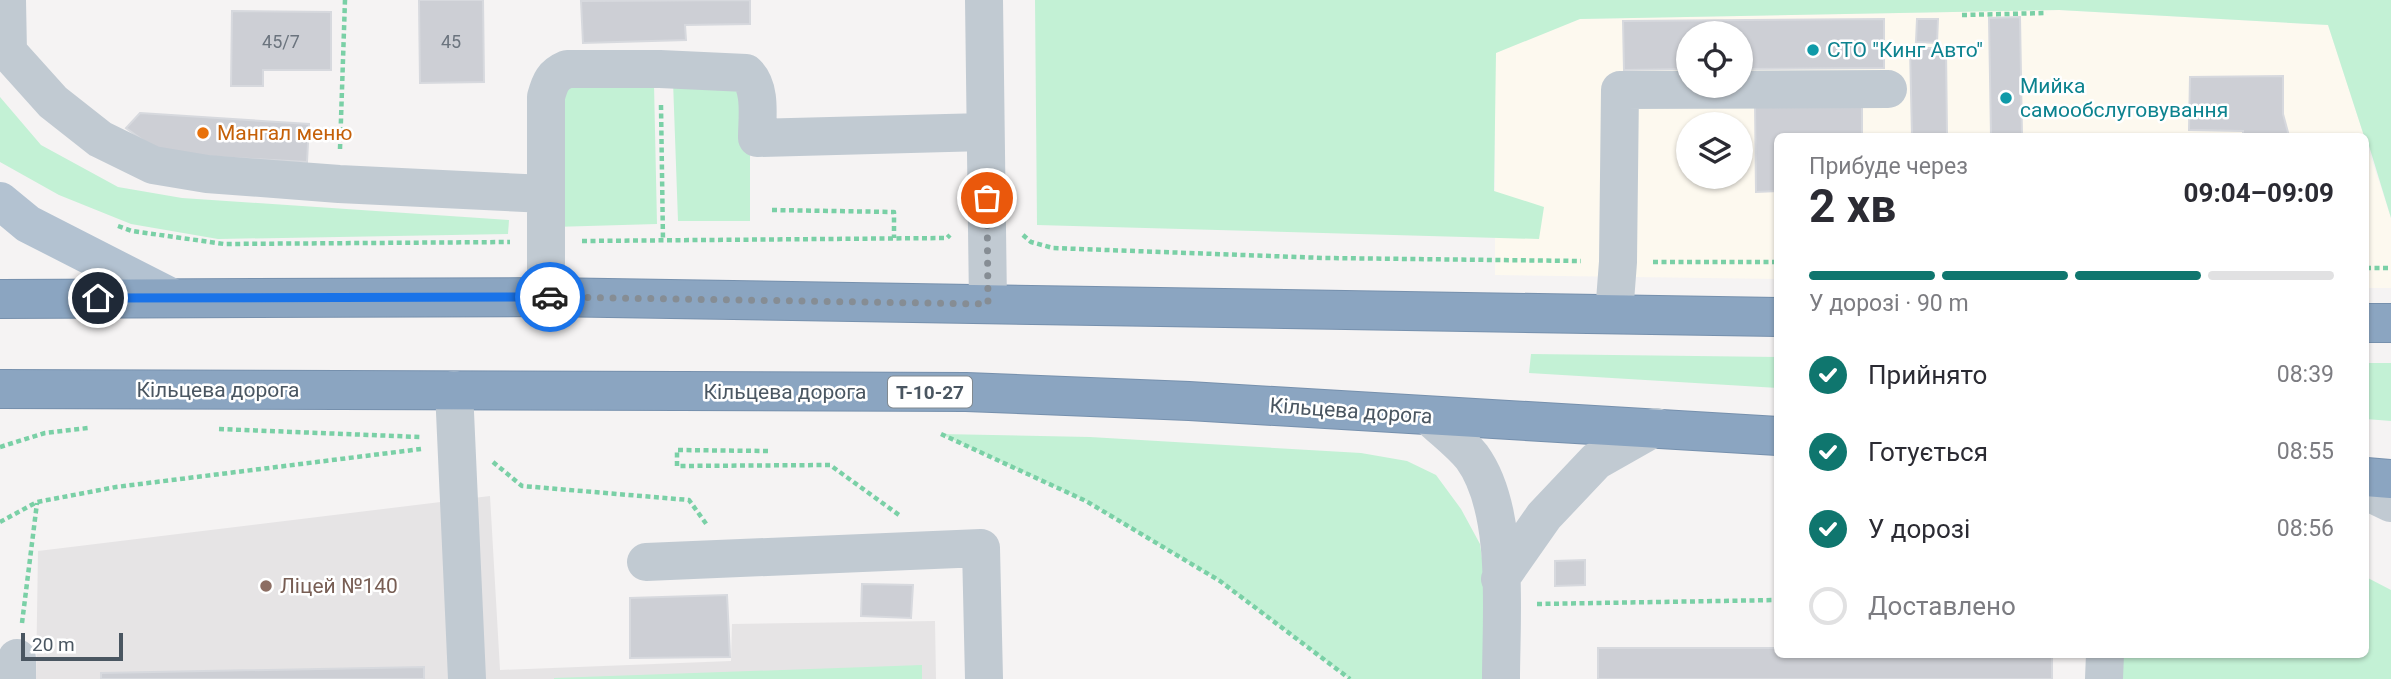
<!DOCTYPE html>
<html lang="uk">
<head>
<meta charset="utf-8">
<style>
  :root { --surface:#fff; --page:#f2f2f3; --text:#2b2b33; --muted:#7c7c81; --line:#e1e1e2; --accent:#0f766e }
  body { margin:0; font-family:Roboto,sans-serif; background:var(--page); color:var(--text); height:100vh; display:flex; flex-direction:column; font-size:26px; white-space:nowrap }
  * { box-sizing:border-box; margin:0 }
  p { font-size:23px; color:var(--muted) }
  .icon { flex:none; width:38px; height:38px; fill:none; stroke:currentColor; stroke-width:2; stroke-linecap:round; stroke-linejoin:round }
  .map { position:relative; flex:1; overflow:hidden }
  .details { position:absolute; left:1774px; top:133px; width:595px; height:525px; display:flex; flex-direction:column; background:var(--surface); border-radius:10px; box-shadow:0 2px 5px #0004 }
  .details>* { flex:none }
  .tools { position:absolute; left:1676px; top:21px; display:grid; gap:14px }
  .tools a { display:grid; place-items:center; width:77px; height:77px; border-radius:50%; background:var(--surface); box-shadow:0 2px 5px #0004; font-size:35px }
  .scale { position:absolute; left:21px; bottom:18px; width:102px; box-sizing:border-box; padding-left:7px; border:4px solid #4a5661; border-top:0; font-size:19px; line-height:24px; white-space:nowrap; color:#4a5661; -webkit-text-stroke:5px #fff; paint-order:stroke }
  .pin { position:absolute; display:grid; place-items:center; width:60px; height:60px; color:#fff; margin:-30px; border:4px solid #fff; border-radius:50%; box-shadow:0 2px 7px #0007 }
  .courier { position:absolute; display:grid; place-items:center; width:70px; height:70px; margin:-35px; border:5px solid #1a73e8; border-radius:50%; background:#fff; color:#222; box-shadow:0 2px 9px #0007 }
  .summary em { font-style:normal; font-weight:700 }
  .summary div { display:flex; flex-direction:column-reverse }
  .summary { display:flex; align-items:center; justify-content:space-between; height:119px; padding:0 35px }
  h1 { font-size:46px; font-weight:700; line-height:52px }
  .bar { display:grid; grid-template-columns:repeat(4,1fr); gap:10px 7px; align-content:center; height:84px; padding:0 35px }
  .bar i { height:9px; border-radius:5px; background:var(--line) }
  .bar .active { background:var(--accent) }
  .bar p { grid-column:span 4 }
  ol { padding:0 35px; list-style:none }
  li { display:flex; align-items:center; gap:21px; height:77px }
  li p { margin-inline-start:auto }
  li .icon { padding:7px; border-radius:50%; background:var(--accent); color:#fff; stroke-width:4 }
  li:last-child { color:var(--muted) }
  li i { width:38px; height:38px; border:4px solid var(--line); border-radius:50% }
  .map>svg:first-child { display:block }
  .commercial { fill:#fdf9ef; fill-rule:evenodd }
  .education { fill:#e6e4e5 }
  .green { fill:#c3f1d5 }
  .building { fill:#cdcfd5; stroke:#d7d9de; stroke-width:2 }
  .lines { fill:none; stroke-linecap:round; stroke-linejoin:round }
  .highway-casing { stroke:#7690ad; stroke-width:40 }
  .path { stroke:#7ad0a6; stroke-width:4.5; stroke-dasharray:5 3.5; stroke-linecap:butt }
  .minor { stroke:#c1cad2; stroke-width:38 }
  .major { stroke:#b3c2d1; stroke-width:38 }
  .highway { stroke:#8ba5c1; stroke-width:38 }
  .done { stroke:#868d94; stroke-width:7; stroke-dasharray:0 12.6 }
  .route { stroke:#1a73e8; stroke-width:9 }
  .culture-dot { fill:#0f9aa8; stroke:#fff; stroke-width:2.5 }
  .food-dot { fill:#e8710a; stroke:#fff; stroke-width:2.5 }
  .education-dot { fill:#8d6e63; stroke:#fff; stroke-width:2.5 }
  .labels { text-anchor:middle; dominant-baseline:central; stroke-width:5; stroke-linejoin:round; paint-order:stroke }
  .number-label { font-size:18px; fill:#6b747e }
  .shield { fill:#fff; stroke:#808990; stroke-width:2 }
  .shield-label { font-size:19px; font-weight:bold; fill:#4a5661 }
  .culture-label { font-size:21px; fill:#0d838f; stroke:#fff; text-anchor:start }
  .food-label { font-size:21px; fill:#c56008; stroke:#fff; text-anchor:start }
  .street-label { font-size:21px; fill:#4a5661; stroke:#fff }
  .education-label { font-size:21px; fill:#785e54; stroke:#fff; text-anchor:start }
</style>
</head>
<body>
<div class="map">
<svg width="2391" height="679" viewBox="0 0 2391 679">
  <rect width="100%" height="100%" fill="#f5f3f3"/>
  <!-- commercial -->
  <path class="commercial" d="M2059,10L2328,25L2364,136H1778V279L1495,275V53L1579,19ZM1689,33H1741V86H1689ZM1689,124H1741V177H1689Z
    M2366,142L2391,218V288H2366Z"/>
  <!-- education -->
  <path class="education" d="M490,496L500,670L731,661L732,624L935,621L936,679H36L38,551Z"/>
  <!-- green -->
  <path class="green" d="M1035,0H2391V218L2366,136H2364L2328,25L2059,10L1580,19L1496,53L1494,191L1544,207L1539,239L1037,225Z
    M733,80L750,97V221H678L673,81Z
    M654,84L657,224L553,227L562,87Z
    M0,97L41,145L118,187L182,198L509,220L508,234L218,239L131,224L59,195L0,162Z
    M1531,354L1778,357V388L1529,373Z
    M2366,363H2391V421L2366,419Z
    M941,434L1090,437L1361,453L1407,461L1436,475L1461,509L1480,544L1487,595L1488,679H1350L1220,581L1086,501Z
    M2366,577L2391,590V679H2117V655L2366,654Z
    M922,665V679H554V678Z"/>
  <!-- building -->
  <path class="building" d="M419,0H483L484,82L420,83Z
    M750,0V24L685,25L686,40L583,43L581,1Z
    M232,11L331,12V70H263V86H231Z
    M2020,17L2022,136H1991L1989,18Z
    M1884,19V68L1741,69V33H1689V69L1624,70L1623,21Z
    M1917,19H1938L1937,43L1916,42Z
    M1910,48H1946L1947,136H1912Z
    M2283,76V114L2289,136H2243V131L2189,130L2190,77Z
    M1862,101V136H1778V191L1756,192L1755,102Z
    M140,113L309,124L307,162L162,154L126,128Z
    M1585,560V585L1555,586V561Z
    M862,584L913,585L911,618L861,616Z
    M727,595L730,657L630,658V598Z
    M1598,648H1778V654H2052V679H1598Z
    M424,667V679H101V673Z"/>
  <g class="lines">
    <defs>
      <path id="highway" d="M0,299L546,297L1778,317
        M2366,323H2391
        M0,389L966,392L1189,401L1778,436
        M2366,477L2391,479"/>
    </defs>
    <!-- highway casing -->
    <use href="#highway" class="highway-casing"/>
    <!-- path -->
    <path class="path" d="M1962,15L2047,13
      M661,105L663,241
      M340,149L345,0
      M772,210L894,212V238
      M118,226L132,231L224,244L510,242
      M1023,235L1031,242L1053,248L1324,258L1581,261
      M582,241L947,238L950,235
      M1653,262H1778
      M2366,268H2391
      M219,429L420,437
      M941,434L1086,501L1220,581L1350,679
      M0,447L45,433L88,428
      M768,451L677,450V466L830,465L899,515
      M493,462L522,486L689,500L707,525
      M0,522L37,502L116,487L421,449
      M1537,604L1778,600
      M22,623L37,503"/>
    <!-- minor -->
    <path class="minor" d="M7,0L8,52L53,102L100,139L153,165L207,174L339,184L546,194
      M984,0L988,304
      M546,297V97C550,82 553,75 567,69H660L746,73C762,88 757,117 757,138L985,132
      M1614,314L1618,262L1620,90L1888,89
      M454,390L467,679
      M1429,416C1442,429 1460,442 1472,457C1511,511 1501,614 1501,679
      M2366,491L2391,503
      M646,562L981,548L984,679
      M1500,579L1544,516L1596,461L1656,427
      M17,679V658
      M2104,679L2105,654"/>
    <!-- major -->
    <path class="major" d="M0,201L28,224L171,297"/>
    <!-- highway -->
    <use href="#highway" class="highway"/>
  </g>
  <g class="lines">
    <!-- done -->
    <path class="done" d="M550,297L988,304L987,198"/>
    <!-- route -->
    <path class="route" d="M98,298L550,297"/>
  </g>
  <!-- markers -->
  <g class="culture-dot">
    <circle cx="1813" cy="50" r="7"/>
    <circle cx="2006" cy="98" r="7"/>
  </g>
  <circle class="food-dot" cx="203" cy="133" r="7"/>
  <circle class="education-dot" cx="266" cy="586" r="7"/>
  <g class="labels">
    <!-- number labels -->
    <g class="number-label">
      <text x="281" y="41">45/7</text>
      <text x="451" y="41">45</text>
    </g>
    <!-- shield labels -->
    <rect class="shield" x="888" y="376.5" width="84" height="31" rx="5"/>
    <g class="shield-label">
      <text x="930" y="392">Т-10-27</text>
    </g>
    <!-- culture labels -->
    <g class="culture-label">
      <text x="1827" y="50">СТО "Кинг Авто"</text>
      <text x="2020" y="86">Мийка<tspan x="2020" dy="24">самообслуговування</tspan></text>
    </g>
    <!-- food labels -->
    <g class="food-label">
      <text x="217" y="133">Мангал меню</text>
    </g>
    <!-- street labels -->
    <g class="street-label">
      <text x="218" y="390">Кільцева дорога</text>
      <text x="785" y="392">Кільцева дорога</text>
      <text transform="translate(1351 411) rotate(4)">Кільцева дорога</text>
    </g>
    <!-- education labels -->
    <g class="education-label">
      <text x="280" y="586">Ліцей №140</text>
    </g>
  </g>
</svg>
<div class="tools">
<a><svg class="icon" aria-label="locate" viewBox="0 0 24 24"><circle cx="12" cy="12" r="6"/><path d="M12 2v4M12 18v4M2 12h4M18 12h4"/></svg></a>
<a><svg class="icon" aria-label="layers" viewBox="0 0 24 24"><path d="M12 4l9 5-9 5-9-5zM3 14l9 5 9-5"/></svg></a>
</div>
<div class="scale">20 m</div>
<div class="pin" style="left:987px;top:198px;background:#ea580c"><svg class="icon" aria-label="bag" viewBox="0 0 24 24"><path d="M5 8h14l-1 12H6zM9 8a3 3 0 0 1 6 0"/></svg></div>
<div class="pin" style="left:98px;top:298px;background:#1f2937"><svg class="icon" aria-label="home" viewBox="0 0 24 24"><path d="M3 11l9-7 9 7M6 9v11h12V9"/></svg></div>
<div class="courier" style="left:550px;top:297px"><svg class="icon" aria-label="car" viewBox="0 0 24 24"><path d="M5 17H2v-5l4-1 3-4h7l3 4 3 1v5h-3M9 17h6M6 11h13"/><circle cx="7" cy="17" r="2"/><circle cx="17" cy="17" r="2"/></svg></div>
<section class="details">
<div class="summary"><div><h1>2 хв</h1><p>Прибуде через</p></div><em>09:04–09:09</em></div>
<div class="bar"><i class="active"></i><i class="active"></i><i class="active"></i><i></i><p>У дорозі · 90 m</p></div>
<ol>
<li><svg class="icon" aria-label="check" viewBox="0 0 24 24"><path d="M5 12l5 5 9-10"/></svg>Прийнято<p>08:39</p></li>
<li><svg class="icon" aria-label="check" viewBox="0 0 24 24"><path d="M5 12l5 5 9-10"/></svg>Готується<p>08:55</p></li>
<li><svg class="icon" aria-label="check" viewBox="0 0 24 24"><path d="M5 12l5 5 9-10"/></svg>У дорозі<p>08:56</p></li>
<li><i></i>Доставлено</li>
</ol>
</section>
</div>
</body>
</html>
